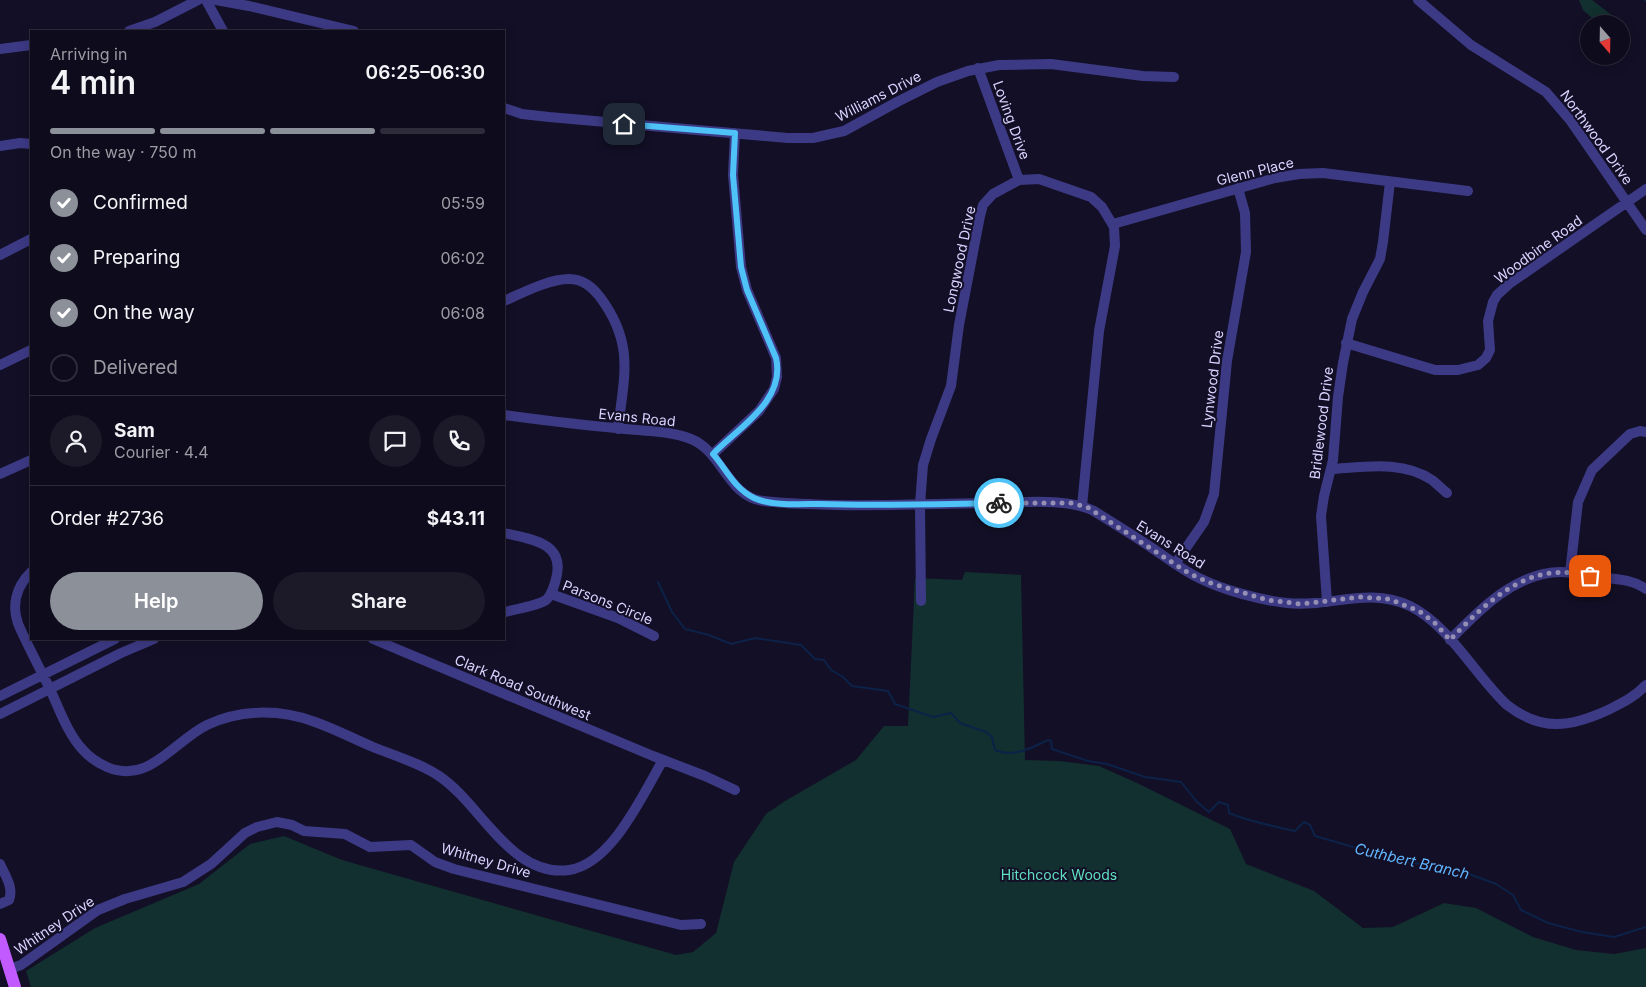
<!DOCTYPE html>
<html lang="en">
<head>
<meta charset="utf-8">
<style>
  :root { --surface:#0e0b1c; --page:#1c1929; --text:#f1f3f6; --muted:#9b9ba3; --line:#2e2b3b; --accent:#8c9099 }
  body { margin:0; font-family:Inter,sans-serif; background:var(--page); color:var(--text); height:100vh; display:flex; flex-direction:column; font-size:19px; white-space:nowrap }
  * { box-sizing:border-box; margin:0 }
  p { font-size:16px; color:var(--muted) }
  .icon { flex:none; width:28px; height:28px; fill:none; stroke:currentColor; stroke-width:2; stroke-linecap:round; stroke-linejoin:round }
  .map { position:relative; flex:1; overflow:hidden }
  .details { position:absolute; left:30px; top:30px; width:475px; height:610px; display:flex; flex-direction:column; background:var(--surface); border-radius:0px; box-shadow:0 2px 12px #0003,0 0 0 1px var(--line) }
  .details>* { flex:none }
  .needle { width:32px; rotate:160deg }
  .buttons { position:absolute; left:1580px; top:15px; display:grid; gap:10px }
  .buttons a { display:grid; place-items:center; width:50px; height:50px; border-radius:50%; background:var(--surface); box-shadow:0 2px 12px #0003,0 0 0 1px var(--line); font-size:25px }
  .pin { position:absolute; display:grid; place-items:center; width:42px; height:42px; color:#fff; margin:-21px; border-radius:10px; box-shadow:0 2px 8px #0006 }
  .courier { position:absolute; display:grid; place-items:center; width:50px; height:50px; margin:-25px; border:4px solid #4fc3f7; border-radius:50%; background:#fff; color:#222; box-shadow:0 1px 6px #0007 }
  .headline em { font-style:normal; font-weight:600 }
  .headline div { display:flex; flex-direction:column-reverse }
  .headline { display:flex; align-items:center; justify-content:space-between; height:85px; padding:0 20px }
  h1 { font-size:32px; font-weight:600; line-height:38px }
  .bar { display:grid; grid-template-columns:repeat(4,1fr); gap:8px 5px; align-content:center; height:60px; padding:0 20px }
  .bar i { height:6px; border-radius:4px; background:var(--line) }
  .bar .current { background:var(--accent) }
  .bar p { grid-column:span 4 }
  .line { display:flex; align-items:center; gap:12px; padding:0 20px; border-top:1px solid var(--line) }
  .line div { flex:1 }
  .round { display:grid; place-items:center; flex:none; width:52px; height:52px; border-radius:26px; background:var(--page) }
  ol { padding:0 20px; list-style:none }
  li { display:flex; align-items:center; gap:15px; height:55px }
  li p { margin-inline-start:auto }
  li .icon { padding:5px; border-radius:50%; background:var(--accent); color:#fff; stroke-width:4 }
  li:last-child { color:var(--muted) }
  li i { width:28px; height:28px; border:2px solid var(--line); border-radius:50% }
  .cta { display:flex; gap:10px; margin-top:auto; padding:10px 20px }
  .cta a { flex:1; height:58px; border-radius:30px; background:var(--accent); color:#fff; font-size:20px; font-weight:600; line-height:58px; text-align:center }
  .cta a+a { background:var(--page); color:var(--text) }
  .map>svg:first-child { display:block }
  .green { fill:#12302f }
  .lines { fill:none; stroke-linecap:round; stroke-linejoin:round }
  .stream { stroke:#0c2248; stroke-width:2 }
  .minor { stroke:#3d3a85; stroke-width:10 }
  .major { stroke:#c25bff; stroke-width:12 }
  .done { stroke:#948fb3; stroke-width:5; stroke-dasharray:0 9 }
  .route { stroke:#4fc3f7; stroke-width:6 }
  .labels { text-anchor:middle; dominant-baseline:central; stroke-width:4; stroke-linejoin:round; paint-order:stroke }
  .street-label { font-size:14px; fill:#d9d4ff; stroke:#130f26 }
  .park-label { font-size:14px; fill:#5fe0c0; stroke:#130f26 }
  .water-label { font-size:15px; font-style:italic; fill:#62b6ff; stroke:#130f26 }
</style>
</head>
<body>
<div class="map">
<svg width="1646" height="987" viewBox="0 0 1646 987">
  <rect width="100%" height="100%" fill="#130f26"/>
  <!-- green -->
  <path class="green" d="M1579,0H1592L1622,23L1623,27L1621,31V24H1599L1583,10Z
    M965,572L1021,575L1025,760L1059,761L1099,766L1137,783L1230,829L1246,864L1314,891L1363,928L1393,927L1444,903L1476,908L1533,937L1576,950L1614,954L1646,948V987H31L26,971L95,928L199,884L250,844L284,836L342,860L676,955L693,952L716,933L734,862L766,814L785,801L856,760L884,726H908L915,578L962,580Z"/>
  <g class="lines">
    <!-- stream -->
    <path class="stream" d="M1645,0L1646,1
      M658,582L672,612L685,629L709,635L731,644L755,638L801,645L815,659L824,660L831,670L843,677L852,686L888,691L895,704L933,717L951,713L960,723L986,732L992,737L995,750C1012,758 1032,748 1048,740L1051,741L1052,749L1088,761L1107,764L1145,777L1181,782L1197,802L1209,812L1219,802L1228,805L1229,813C1251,822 1272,826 1295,831L1304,822L1310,825L1315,836L1405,862L1453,868L1496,884L1513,895L1521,910L1548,923L1582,932L1614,937L1646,927"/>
    <!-- minor -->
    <path class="minor" d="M206,0L223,31
      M216,0L249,6L354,31
      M1418,0L1471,45L1546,92L1570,120L1646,230
      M129,31L155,22L198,0
      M0,49L31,45
      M978,68L1019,180
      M504,108L522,114L549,117L788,138H813L844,131L897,102L937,82L968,71L999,65L1051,64L1143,76L1174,77
      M0,146L20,143L31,144
      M1113,224L1275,178L1299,174L1323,173L1468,191
      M0,255L31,239
      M504,301C522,293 549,279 569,279C583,279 592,287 600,297C635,344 624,376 618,429
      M1346,343L1435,370H1458L1478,365L1486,358L1490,350L1488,321L1493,302L1497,295L1509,284L1646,189
      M0,365L31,350
      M504,415C541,420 579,425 616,428C641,431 667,430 691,439C722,451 728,497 763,501C787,504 811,504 835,505C885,506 936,504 986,503C1017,503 1067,497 1094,511C1113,523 1133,535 1152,548C1167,558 1182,570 1199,578C1223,590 1260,600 1287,603C1329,608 1368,586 1410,606C1449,625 1475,675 1507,705C1542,732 1571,727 1608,710C1622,703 1635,697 1646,685
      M713,454L759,411L774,389L777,377L776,358L747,290L741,267L733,175L735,133
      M1331,469C1364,467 1403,460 1432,480C1437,484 1442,489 1447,493
      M0,474L31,460
      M504,533C530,539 566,542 556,579C554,586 552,595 546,600C537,606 516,609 505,612
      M1175,564L1204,522L1214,494L1227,361L1246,252L1245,213L1238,188
      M31,572C16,587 11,606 19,626C28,646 39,667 49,687C59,708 67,733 83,750C90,758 98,763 107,767C149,785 174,741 207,725C241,709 280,709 315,722C335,729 354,739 373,747C395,756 420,763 439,776C481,804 511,878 569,870C612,864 643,794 663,760
      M1570,573L1578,502L1592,470L1630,434L1640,431L1646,432
      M551,594L618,618L654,636
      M921,601L920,504L923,465L931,439L951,386L959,325L980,216L983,205L993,194L1019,180L1039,179L1091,197L1102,207L1114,227L1115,246L1099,331L1082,506
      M1327,602L1321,516L1324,496L1333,460L1338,397L1343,363L1352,319L1363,292L1380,259L1383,242L1390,182
      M373,639L653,756L705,776L735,790
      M1450,640C1479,610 1516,572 1561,572C1573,572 1586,576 1599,577C1615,579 1632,579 1646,589
      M0,696L115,639
      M0,714L121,653L154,639
      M0,864C5,875 14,888 9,900L0,904
      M10,969L21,965L98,910L125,899L183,882L211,864L245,833L257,827L277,822L292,825L304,831L345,834L370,847L411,845L435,862L454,869L681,925L701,924"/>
    <!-- major -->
    <path class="major" d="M0,939L15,987"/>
  </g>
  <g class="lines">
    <!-- done -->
    <path class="done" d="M999,503H1071L1087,507L1190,574L1213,584L1268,600L1301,604L1360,597L1389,599L1419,611L1436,624L1450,640C1477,612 1511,577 1552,573C1565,571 1578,574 1590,576"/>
    <!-- route -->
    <path class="route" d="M624,124L735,133L733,175L741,267L747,290L776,358C786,401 738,428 713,454C727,470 734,488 754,498C771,506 800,504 819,504C879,506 939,504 999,503"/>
  </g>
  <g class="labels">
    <!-- street labels -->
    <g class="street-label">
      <text transform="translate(878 96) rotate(-27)">Williams Drive</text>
      <text transform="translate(1012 120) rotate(70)">Loving Drive</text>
      <text transform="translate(1597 137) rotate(54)">Northwood Drive</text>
      <text transform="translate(1255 171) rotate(-14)">Glenn Place</text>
      <text transform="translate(1538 249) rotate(-36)">Woodbine Road</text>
      <text transform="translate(959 259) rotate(-78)">Longwood Drive</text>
      <text transform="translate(1212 379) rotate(-83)">Lynwood Drive</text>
      <text transform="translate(637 417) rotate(6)">Evans Road</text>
      <text transform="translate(1321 423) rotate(-83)">Bridlewood Drive</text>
      <text transform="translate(1171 544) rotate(32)">Evans Road</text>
      <text transform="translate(608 602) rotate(22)">Parsons Circle</text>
      <text transform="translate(523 687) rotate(23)">Clark Road Southwest</text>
      <text transform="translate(486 860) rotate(16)">Whitney Drive</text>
      <text transform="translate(54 925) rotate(-34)">Whitney Drive</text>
    </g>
    <!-- park labels -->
    <g class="park-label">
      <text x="1059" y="874">Hitchcock Woods</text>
    </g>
    <!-- water labels -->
    <g class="water-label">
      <text transform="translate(1412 861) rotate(13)">Cuthbert Branch</text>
    </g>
  </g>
</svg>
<div class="buttons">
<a><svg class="needle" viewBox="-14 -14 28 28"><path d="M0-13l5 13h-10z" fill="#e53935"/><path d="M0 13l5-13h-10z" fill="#9b9ba3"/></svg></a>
</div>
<div class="pin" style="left:1590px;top:576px;background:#ea580c"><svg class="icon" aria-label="bag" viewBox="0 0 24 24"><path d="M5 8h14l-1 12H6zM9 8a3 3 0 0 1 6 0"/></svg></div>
<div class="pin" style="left:624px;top:124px;background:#1f2937"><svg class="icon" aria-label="home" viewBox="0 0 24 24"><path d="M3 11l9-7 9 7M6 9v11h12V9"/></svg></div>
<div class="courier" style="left:999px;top:503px"><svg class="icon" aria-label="bike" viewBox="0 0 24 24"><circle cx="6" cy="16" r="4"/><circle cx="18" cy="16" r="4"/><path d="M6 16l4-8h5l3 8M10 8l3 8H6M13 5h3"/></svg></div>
<section class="details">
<div class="headline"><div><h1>4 min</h1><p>Arriving in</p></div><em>06:25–06:30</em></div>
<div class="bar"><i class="current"></i><i class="current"></i><i class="current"></i><i></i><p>On the way · 750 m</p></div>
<ol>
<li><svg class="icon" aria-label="check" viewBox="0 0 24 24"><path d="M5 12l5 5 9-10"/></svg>Confirmed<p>05:59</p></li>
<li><svg class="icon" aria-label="check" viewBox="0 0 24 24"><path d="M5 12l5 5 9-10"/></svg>Preparing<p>06:02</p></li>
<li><svg class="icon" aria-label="check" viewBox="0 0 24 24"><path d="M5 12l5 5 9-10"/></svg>On the way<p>06:08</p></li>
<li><i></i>Delivered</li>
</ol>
<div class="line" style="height:90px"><a class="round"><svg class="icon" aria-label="person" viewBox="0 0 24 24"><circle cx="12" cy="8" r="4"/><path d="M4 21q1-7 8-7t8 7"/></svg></a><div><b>Sam</b><p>Courier · 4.4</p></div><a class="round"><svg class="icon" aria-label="chat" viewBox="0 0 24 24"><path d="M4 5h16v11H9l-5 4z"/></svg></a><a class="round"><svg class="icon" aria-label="phone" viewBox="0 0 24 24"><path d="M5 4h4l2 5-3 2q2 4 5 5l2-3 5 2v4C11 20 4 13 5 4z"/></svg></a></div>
<div class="line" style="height:65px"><div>Order #2736</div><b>$43.11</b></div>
<div class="cta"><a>Help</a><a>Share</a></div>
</section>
</div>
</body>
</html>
